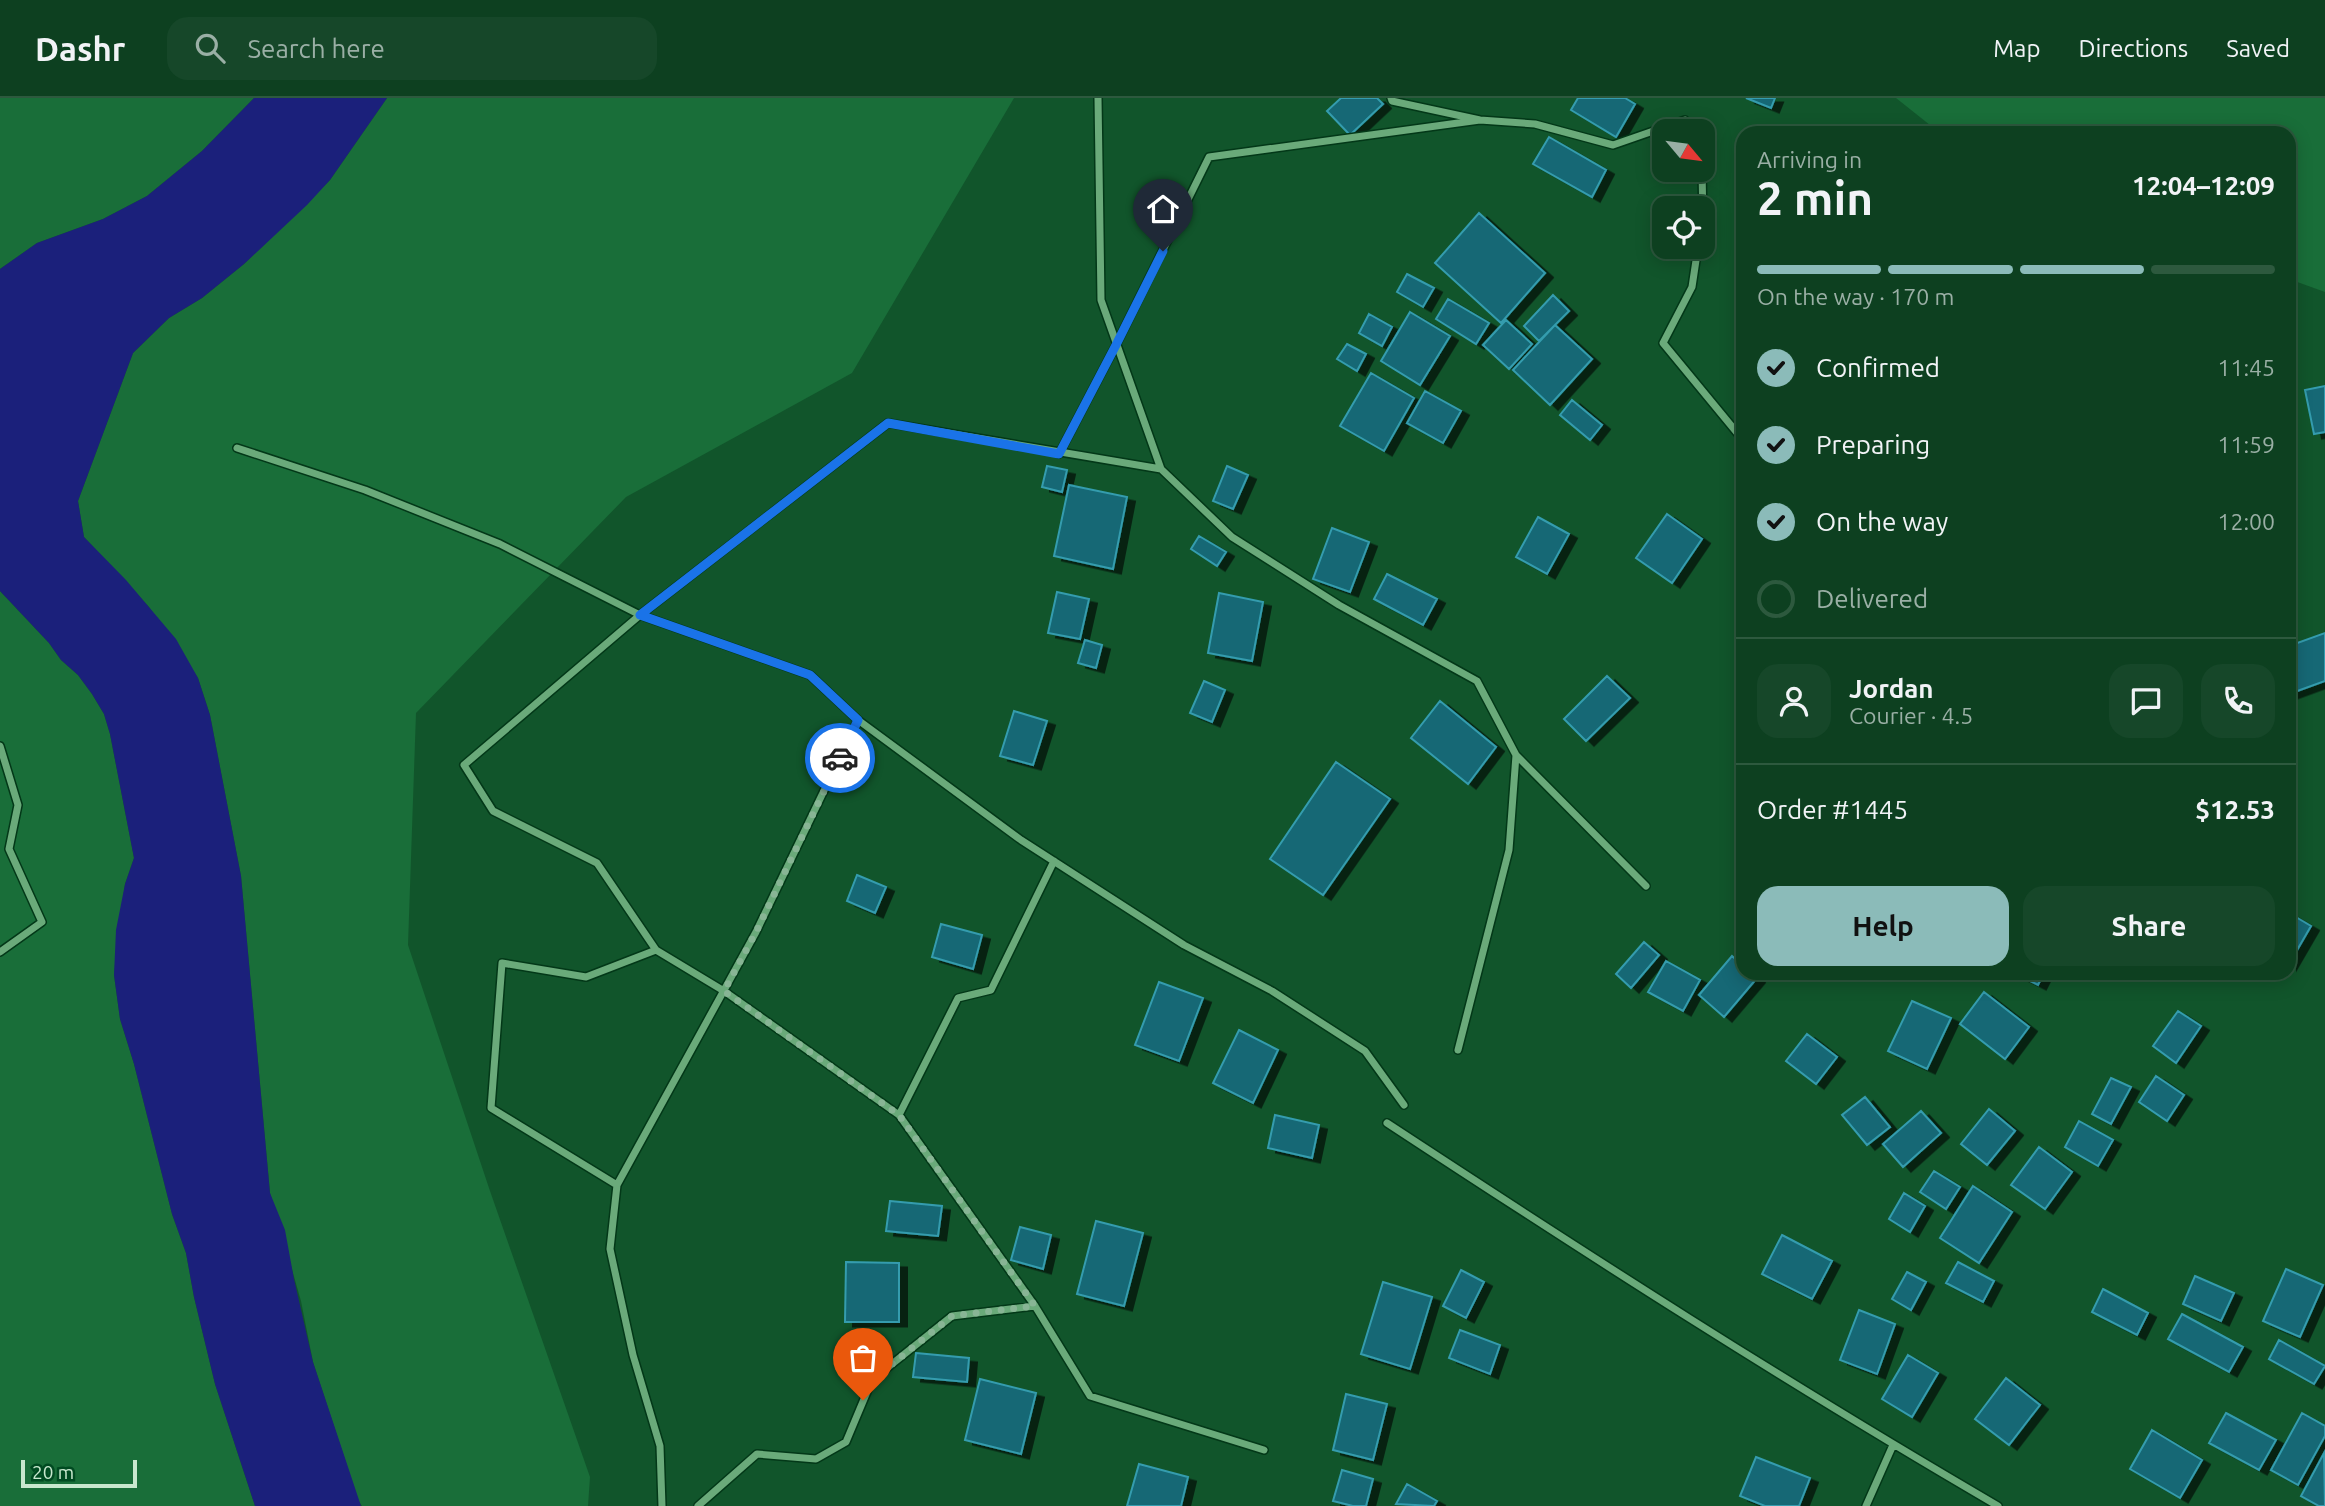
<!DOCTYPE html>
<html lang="en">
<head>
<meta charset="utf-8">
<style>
  :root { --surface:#0d4020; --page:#164729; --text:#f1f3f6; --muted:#9aafa5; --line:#2d593e; --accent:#8bbbb9 }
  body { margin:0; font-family:Ubuntu,sans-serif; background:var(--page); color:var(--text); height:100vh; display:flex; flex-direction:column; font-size:26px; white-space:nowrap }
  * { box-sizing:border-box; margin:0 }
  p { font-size:23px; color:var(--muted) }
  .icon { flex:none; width:38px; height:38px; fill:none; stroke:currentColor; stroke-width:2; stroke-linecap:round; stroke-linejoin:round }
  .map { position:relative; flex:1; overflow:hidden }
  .details { position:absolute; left:1736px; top:28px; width:560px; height:854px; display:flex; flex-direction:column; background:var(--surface); border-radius:21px; box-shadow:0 4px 18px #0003,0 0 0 2px var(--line) }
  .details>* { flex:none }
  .needle { width:46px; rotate:119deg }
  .buttons { position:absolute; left:1652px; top:21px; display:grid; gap:14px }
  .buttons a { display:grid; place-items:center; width:63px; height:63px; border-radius:14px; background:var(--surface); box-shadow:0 4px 18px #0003,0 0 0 2px var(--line); font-size:35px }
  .scale { position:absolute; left:21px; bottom:18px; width:116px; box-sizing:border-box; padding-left:7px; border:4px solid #c8e8ce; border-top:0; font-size:19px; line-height:24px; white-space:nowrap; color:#c8e8ce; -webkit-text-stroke:5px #004a21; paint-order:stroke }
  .pin { position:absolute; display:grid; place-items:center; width:60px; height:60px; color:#fff; margin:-72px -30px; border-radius:50% 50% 50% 0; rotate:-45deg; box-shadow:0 0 7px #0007 }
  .pin .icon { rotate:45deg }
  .courier { position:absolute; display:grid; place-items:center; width:70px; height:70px; margin:-35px; border:5px solid #1a73e8; border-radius:50%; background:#fff; color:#222; box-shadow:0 2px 9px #0007 }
  .head em { font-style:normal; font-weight:600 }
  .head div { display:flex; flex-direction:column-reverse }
  .head { display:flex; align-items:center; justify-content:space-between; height:119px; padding:0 21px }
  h1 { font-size:46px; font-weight:600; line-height:52px }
  .bar { display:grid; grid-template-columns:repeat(4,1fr); gap:10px 7px; align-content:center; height:84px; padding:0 21px }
  .bar i { height:9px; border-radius:5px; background:var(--line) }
  .bar .on { background:var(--accent) }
  .bar p { grid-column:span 4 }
  .line { display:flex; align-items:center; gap:18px; padding:0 21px; border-top:2px solid var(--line) }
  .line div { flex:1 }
  .round { display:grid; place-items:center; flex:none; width:74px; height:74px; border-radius:21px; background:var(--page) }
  ol { padding:0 21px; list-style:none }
  li { display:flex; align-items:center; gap:21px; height:77px }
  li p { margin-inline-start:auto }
  li .icon { padding:7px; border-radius:50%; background:var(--accent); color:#111; stroke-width:4 }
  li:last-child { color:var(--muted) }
  li i { width:38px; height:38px; border:4px solid var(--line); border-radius:50% }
  .button { display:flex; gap:14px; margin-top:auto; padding:14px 21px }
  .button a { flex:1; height:80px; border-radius:21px; background:var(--accent); color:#111; font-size:28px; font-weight:600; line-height:80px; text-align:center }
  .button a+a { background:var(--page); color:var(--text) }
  header { display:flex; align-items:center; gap:42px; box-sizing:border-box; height:98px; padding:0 35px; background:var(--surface); border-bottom:2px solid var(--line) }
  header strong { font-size:33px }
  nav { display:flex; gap:38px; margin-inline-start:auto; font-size:24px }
  .search { width:490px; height:63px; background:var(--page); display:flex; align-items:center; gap:18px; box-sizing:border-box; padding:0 24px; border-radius:21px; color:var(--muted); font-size:26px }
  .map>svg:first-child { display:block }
  .green { fill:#196e39 }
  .water { fill:#1b207b }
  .building { fill:#146875; stroke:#349cae; stroke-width:2; filter:url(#shadow) }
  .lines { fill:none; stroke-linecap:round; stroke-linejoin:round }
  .street-casing { stroke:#033818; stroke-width:10 }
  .street { stroke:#6aaa7a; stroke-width:7 }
  .done { stroke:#88b595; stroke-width:7; stroke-dasharray:0 12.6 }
  .route { stroke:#1a73e8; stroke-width:9 }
</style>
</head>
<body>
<header>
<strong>Dashr</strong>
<div class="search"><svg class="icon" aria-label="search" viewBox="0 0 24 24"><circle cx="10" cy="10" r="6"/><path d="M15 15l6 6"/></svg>Search here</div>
<nav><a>Map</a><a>Directions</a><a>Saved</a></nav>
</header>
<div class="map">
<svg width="2325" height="1408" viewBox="0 0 2325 1408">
  <defs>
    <filter id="shadow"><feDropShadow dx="8" dy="4.5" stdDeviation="0" flood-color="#0009"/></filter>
  </defs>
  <rect width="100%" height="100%" fill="#11552b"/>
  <!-- green -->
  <path class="green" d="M0,0H254L202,53L147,98L103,121L37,145L0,171Z
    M387,0H1014L852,275L626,399L416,615L408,847L490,1093L590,1379L588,1408H362L358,1402L313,1264L301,1203L270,1095L241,778L210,617L198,580L149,509L84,439L78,403L133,255L169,220L202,200L244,166L330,82Z
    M1896,0H2325V194L2289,181V35H1940Z
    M0,493L49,545L61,562L78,577L92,596L104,616L110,636L134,760L125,786L116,855L114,877L120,921L134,966L172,1116L186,1155L194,1199L215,1286L255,1408H0Z"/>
  <!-- water -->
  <path class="water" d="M254,0H387L330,82L307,107L244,166L202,200L169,220L133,255L78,403L84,439L126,482L176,541L198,580L210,617L241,778L270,1095L285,1132L294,1181L313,1264L361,1408H255L215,1286L194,1199L186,1155L172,1116L134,966L120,921L114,877L116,832L125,786L134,760L110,636L104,616L92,596L78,577L61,562L49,545L0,493V171L37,145L103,121L147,98L202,53Z"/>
  <!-- building -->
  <path class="building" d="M1341,0H1377L1383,6L1350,37L1327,13Z
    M1578,0H1625L1635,6L1616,39L1571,12Z
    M1746,0H1775L1771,10Z
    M1549,39L1606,72L1592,99L1533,66Z
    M1479,115L1545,175L1501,225L1435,165Z
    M1407,176L1434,190L1423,209L1397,194Z
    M1553,197L1569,213L1539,243L1524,228Z
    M1448,201L1489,225L1476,246L1436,221Z
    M1410,214L1450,238L1420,287L1381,263Z
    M1369,216L1392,229L1382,248L1359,235Z
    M1506,222L1532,246L1509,271L1483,247Z
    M1555,227L1592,261L1550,307L1513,272Z
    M1347,246L1366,256L1357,273L1337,261Z
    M1371,275L1414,300L1384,353L1340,328Z
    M2325,288V334L2314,336L2305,292Z
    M1425,293L1461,313L1443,345L1407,325Z
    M1572,302L1602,327L1590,342L1560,317Z
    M1047,368L1067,372L1062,394L1042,389Z
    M1227,368L1248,377L1233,411L1213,403Z
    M1069,387L1127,399L1113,471L1054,458Z
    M1667,416L1702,441L1672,485L1636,460Z
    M1538,419L1569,436L1547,476L1516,459Z
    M1332,430L1369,444L1350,494L1313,481Z
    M1199,438L1226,454L1217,468L1191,451Z
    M1387,476L1437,501L1423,527L1374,501Z
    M1057,494L1089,501L1080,541L1048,535Z
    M1219,495L1263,504L1252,563L1208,555Z
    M2325,535V583L2289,596V548Z
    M1085,542L1102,547L1096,570L1078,565Z
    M1607,578L1630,600L1586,643L1564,621Z
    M1204,583L1225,592L1212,624L1190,615Z
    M1440,603L1496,649L1468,686L1411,640Z
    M1014,613L1047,623L1033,667L1000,658Z
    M1336,664L1390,701L1323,797L1270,761Z
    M857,777L886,789L875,815L847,803Z
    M2289,815L2311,828L2289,866Z
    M941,826L982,837L973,871L932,859Z
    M1644,844L1659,857L1631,890L1616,876Z
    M1732,858L1743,868V875H1751L1757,880L1724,919L1699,897Z
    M1666,863L1700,882L1683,913L1648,894Z
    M2014,875H2044L2038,887Z
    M1159,884L1203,900L1179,963L1135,947Z
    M1984,894L2029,929L2005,961L1960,926Z
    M1912,903L1951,920L1927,971L1888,953Z
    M2178,913L2201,928L2176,965L2153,948Z
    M1239,932L1278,952L1253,1005L1213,985Z
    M1807,936L1837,959L1816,986L1786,963Z
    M2156,978L2184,997L2167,1023L2139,1004Z
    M2111,980L2131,989L2111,1026L2092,1016Z
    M1865,999L1890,1029L1867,1047L1842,1017Z
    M1989,1011L2015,1033L1987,1067L1961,1046Z
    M1921,1013L1941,1035L1903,1069L1883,1046Z
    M1275,1017L1319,1027L1312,1060L1268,1050Z
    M2079,1023L2113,1042L2098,1068L2065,1049Z
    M2039,1049L2072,1074L2045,1111L2011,1087Z
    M1934,1073L1960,1089L1946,1111L1920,1094Z
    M1973,1088L2012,1114L1979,1165L1940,1140Z
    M1904,1095L1925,1108L1910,1134L1889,1121Z
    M890,1103L942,1108L938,1138L886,1133Z
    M1096,1123L1143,1135L1124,1208L1077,1196Z
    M1020,1129L1051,1137L1043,1171L1011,1162Z
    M1782,1137L1832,1163L1812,1201L1762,1176Z
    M846,1164L899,1165V1224H845Z
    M1958,1164L1994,1183L1983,1204L1946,1185Z
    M2286,1171L2323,1187L2300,1239L2263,1223Z
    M1461,1172L1484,1184L1466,1220L1443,1208Z
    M1907,1174L1926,1184L1911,1212L1892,1201Z
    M2195,1178L2234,1195L2221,1223L2183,1206Z
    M1383,1184L1432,1199L1410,1271L1361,1256Z
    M2103,1191L2148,1215L2137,1237L2092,1214Z
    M1859,1212L1895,1226L1877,1276L1840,1262Z
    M2182,1216L2243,1249L2229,1274L2168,1241Z
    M1460,1232L1500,1247L1490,1276L1449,1260Z
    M2279,1242L2325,1268L2314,1286L2269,1261Z
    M916,1255L969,1260L967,1284L913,1279Z
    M1908,1257L1938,1275L1912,1319L1882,1301Z
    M2006,1280L2040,1307L2009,1347L1975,1321Z
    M980,1281L1036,1295L1021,1356L965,1342Z
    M1346,1296L1387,1306L1373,1362L1333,1352Z
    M2226,1315L2276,1342L2259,1372L2209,1345Z
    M2302,1315L2325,1328V1338L2298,1387L2271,1372Z
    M2152,1332L2202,1362L2180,1400L2130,1371Z
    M2324,1355L2325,1408H2319L2301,1398Z
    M1756,1359L1810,1380L1799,1408H1765L1740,1398Z
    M1139,1366L1188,1379L1181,1408H1127Z
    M1342,1372L1373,1381L1366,1408H1353L1333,1403Z
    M1407,1386L1437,1403L1434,1408L1396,1406Z"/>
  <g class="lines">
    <defs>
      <path id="street" d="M1098,0L1101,202L1161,371L1232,439L1339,507L1477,583L1516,657L1646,788
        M1391,0L1392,3L1480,22L1535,26L1613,47L1685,22L1689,33
        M1702,72L1703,123
        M1698,149L1692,189L1663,245L1743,342
        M237,350L365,392L500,446L640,517L810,577L858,622L1021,742L1184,847L1272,893L1365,953L1404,1007
        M1059,356L1116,247L1209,59L1480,22
        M1161,371L888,325L640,517L464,667L493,713L597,765L656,852L724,893L899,1017L1035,1208L1090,1298L1264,1352
        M0,648L18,707L9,751L42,824L0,854
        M1458,952L1509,752L1516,657
        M899,1017L958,900L991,892L1054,763
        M1387,1025C1588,1157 1790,1287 1998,1408
        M617,1087L491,1010L502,865L586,879L656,852
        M662,1408L660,1348L633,1257L610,1151L617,1087L756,834L858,622
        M698,1408L757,1356L816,1361L846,1344L872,1282L952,1218L1035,1208
        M1866,1408L1893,1347"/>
    </defs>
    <!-- street casing -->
    <use href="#street" class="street-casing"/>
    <!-- street -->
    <use href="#street" class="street"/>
  </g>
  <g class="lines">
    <!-- done -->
    <path class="done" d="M840,660L756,834L724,893L899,1017L1035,1208L952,1218L872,1282L863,1302"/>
    <!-- route -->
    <path class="route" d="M840,660L858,622L810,577L640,517L888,325L1059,356L1116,247L1163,153"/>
  </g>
</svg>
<div class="buttons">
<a><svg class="needle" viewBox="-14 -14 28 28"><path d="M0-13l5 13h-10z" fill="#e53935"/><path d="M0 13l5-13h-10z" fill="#9aafa5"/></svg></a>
<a><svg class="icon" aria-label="locate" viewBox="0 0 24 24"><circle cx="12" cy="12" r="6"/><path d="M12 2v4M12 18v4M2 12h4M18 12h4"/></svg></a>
</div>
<div class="scale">20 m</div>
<div class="pin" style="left:863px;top:1302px;background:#ea580c"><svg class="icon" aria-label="bag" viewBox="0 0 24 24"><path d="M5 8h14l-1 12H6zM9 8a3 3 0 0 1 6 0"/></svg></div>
<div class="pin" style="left:1163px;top:153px;background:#1f2937"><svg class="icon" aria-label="home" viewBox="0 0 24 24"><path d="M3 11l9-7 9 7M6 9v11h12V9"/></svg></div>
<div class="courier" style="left:840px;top:660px"><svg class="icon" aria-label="car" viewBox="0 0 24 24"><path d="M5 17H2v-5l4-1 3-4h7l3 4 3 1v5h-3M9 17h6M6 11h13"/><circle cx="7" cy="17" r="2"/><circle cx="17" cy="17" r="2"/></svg></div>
<section class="details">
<div class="head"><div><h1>2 min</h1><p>Arriving in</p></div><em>12:04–12:09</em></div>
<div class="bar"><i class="on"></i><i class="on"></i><i class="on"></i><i></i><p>On the way · 170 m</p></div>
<ol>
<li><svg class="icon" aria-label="check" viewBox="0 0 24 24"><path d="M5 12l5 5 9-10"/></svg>Confirmed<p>11:45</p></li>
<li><svg class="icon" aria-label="check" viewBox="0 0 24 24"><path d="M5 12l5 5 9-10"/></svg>Preparing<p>11:59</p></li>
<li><svg class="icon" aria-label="check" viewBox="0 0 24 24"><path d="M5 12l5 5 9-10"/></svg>On the way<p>12:00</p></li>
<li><i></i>Delivered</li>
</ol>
<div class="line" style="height:126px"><a class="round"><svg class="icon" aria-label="person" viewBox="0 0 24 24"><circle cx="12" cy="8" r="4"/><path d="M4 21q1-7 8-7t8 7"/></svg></a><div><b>Jordan</b><p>Courier · 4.5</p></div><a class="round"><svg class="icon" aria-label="chat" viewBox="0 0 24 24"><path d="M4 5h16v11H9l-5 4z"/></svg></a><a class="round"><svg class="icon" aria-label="phone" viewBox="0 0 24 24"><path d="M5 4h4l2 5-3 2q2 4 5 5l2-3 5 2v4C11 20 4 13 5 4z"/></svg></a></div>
<div class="line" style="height:91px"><div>Order #1445</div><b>$12.53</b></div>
<div class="button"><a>Help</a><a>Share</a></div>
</section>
</div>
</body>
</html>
